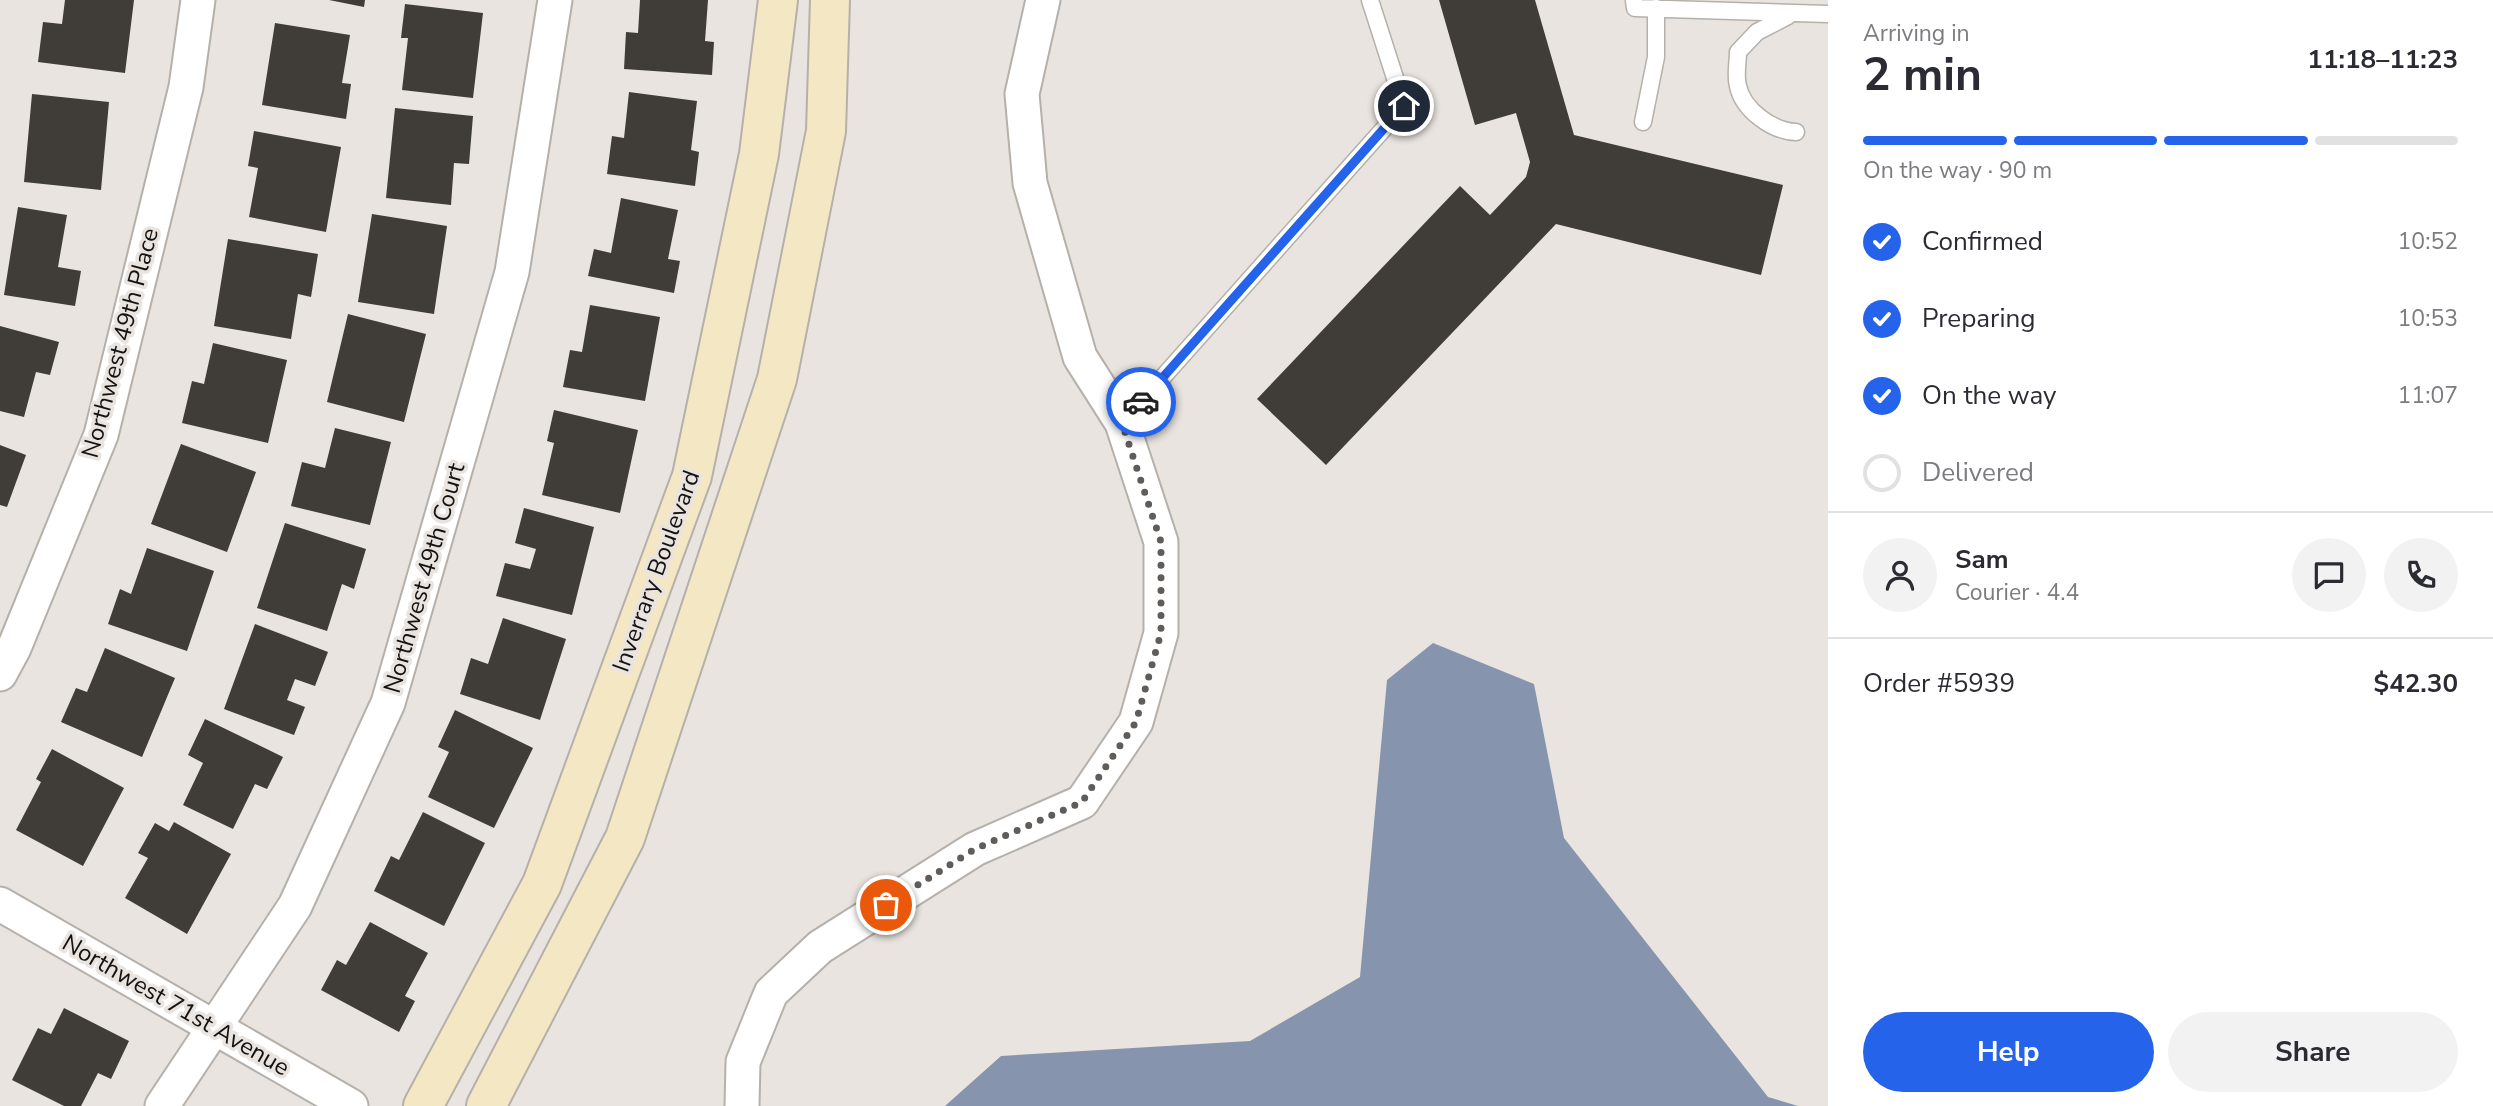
<!DOCTYPE html>
<html lang="en">
<head>
<meta charset="utf-8">
<style>
  :root { --surface:#fff; --page:#f2f2f3; --text:#2b2b33; --muted:#7c7c81; --line:#e1e1e2; --accent:#2563eb }
  body { margin:0; font-family:"Nunito Sans",sans-serif; background:var(--page); color:var(--text); height:100vh; display:flex; flex-direction:column; font-size:26px; white-space:nowrap }
  * { box-sizing:border-box; margin:0 }
  p { font-size:23px; color:var(--muted) }
  .icon { flex:none; width:38px; height:38px; fill:none; stroke:currentColor; stroke-width:2; stroke-linecap:round; stroke-linejoin:round }
  .map { position:relative; flex:1; overflow:hidden }
  .drawer { display:flex; flex-direction:column; background:var(--surface); width:665px }
  .drawer>* { flex:none }
  .pin { position:absolute; display:grid; place-items:center; width:60px; height:60px; color:#fff; margin:-30px; border:4px solid #fff; border-radius:50%; box-shadow:0 2px 7px #0007 }
  .courier { position:absolute; display:grid; place-items:center; width:70px; height:70px; margin:-35px; border:5px solid #2563eb; border-radius:50%; background:#fff; color:#222; box-shadow:0 2px 9px #0007 }
  .headline em { font-style:normal; font-weight:700 }
  .headline div { display:flex; flex-direction:column-reverse }
  .headline { display:flex; align-items:center; justify-content:space-between; height:119px; padding:0 35px }
  h1 { font-size:46px; font-weight:700; line-height:52px }
  .bar { display:grid; grid-template-columns:repeat(4,1fr); gap:10px 7px; align-content:center; height:84px; padding:0 35px }
  .bar i { height:9px; border-radius:5px; background:var(--line) }
  .bar .on { background:var(--accent) }
  .bar p { grid-column:span 4 }
  .line { display:flex; align-items:center; gap:18px; padding:0 35px; border-top:2px solid var(--line) }
  .line div { flex:1 }
  .round { display:grid; place-items:center; flex:none; width:74px; height:74px; border-radius:37px; background:var(--page) }
  ol { padding:0 35px; list-style:none }
  li { display:flex; align-items:center; gap:21px; height:77px }
  li p { margin-inline-start:auto }
  li .icon { padding:7px; border-radius:50%; background:var(--accent); color:#fff; stroke-width:4 }
  li:last-child { color:var(--muted) }
  li i { width:38px; height:38px; border:4px solid var(--line); border-radius:50% }
  .button { display:flex; gap:14px; margin-top:auto; padding:14px 35px }
  .button a { flex:1; height:80px; border-radius:42px; background:var(--accent); color:#fff; font-size:28px; font-weight:700; line-height:80px; text-align:center }
  .button a+a { background:var(--page); color:var(--text) }
  main { display:flex; flex:1; min-height:0 }
  .map>svg:first-child { display:block }
  .water { fill:#8794ae }
  .building { fill:#403c38 }
  .lines { fill:none; stroke-linecap:round; stroke-linejoin:round }
  .lane-casing { stroke:#b6b0ab; stroke-width:19 }
  .street-casing { stroke:#b6b0ab; stroke-width:37 }
  .secondary-casing { stroke:#b6b0ab; stroke-width:42 }
  .lane { stroke:#fff; stroke-width:16 }
  .street { stroke:#fff; stroke-width:33 }
  .secondary { stroke:#f4e7c4; stroke-width:38 }
  .done { stroke:#5f5c59; stroke-width:7; stroke-dasharray:0 12.6 }
  .route { stroke:#2563eb; stroke-width:9 }
  .labels { text-anchor:middle; dominant-baseline:central; stroke-width:7; stroke-linejoin:round; paint-order:stroke }
  .street-label { font-size:24px; fill:#141311; stroke:#e9e4df }
</style>
</head>
<body>
<main>
<div class="map">
<svg width="1828" height="1106" viewBox="0 0 1828 1106">
  <rect width="100%" height="100%" fill="#e9e4df"/>
  <!-- water -->
  <path class="water" d="M1433,643L1534,684L1564,838L1768,1097L1798,1106H945L1001,1056L1250,1041L1360,977L1387,680Z"/>
  <!-- building -->
  <path class="building" d="M65,0H134L125,73L38,62L43,22L62,24Z
    M329,0H365L364,7Z
    M640,0H708L705,41L714,42L712,75L624,69L626,32L638,33Z
    M1439,0H1535L1574,135L1783,185L1761,275L1556,224L1326,465L1257,399L1460,186L1490,215L1526,177L1530,162L1516,113L1475,125Z
    M405,4L483,13L473,98L402,90L408,38H401Z
    M275,23L350,35L342,83L351,84L346,119L262,105Z
    M629,92L697,101L691,150L699,152L695,186L607,174L612,136L624,138Z
    M32,94L109,102L101,190L24,182Z
    M395,108L473,116L469,164L454,163L451,205L386,198Z
    M254,131L341,147L326,232L249,217L258,168L248,166Z
    M621,198L678,210L668,259L680,261L674,293L588,276L594,249L611,253Z
    M18,207L67,215L58,267L81,271L75,306L4,295Z
    M372,214L447,226L434,314L358,302Z
    M228,239L318,254L311,297L298,294L291,339L214,326Z
    M590,305L660,317L645,401L563,387L570,350L582,352Z
    M348,314L426,334L404,422L327,402Z
    M0,326L59,342L50,375L36,372L24,417L0,411Z
    M213,343L287,360L268,443L182,423L192,381L204,384Z
    M554,410L638,430L620,513L542,495L554,443L547,441Z
    M335,428L391,442L370,525L291,506L302,462L325,468Z
    M181,444L256,472L227,552L151,524Z
    M0,445L26,455L7,507L0,505Z
    M524,508L594,527L572,615L496,596L505,563L530,569L536,549L515,543Z
    M285,523L366,549L354,589L342,584L327,631L257,608Z
    M147,548L214,571L187,651L108,624L120,589L131,594Z
    M503,618L566,639L540,720L460,694L471,658L488,664Z
    M255,624L328,652L315,686L295,679L287,700L305,707L294,735L224,709Z
    M105,648L175,678L142,757L61,722L76,688L87,692Z
    M455,710L533,748L494,828L428,797L449,752L438,747Z
    M205,719L283,757L267,789L255,784L233,829L183,805L203,763L188,755Z
    M52,749L124,788L83,866L16,830L41,782L36,779Z
    M423,812L485,843L444,926L374,891L391,856L399,860Z
    M174,822L231,854L187,934L125,898L148,858L138,853L155,823L169,831Z
    M370,922L428,953L405,996L415,1001L399,1032L321,990L337,960L346,965Z
    M64,1008L129,1041L111,1079L98,1073L81,1106H64L12,1080L38,1028L51,1034Z"/>
  <g class="lines">
    <defs>
      <path id="lane" d="M1634,0L1635,8L1828,14
        M1788,16L1757,32L1738,52C1738,62 1735,76 1738,86C1743,110 1772,131 1796,132
        M1643,122L1656,57V8
        M1122,423L1404,106L1370,0"/>
      <path id="street" d="M0,674L14,648L101,435L186,87L198,0
        M0,904L351,1106
        M162,1106L295,906L388,703L512,272L555,0
        M742,1106L743,1062L771,993L820,947L975,849L1082,802L1136,722L1161,633V542L1122,423L1080,357L1030,183L1022,94L1043,0"/>
      <path id="secondary" d="M423,1106L542,884L692,476L759,154L778,0
        M486,1106L625,838L777,379L826,131L830,0"/>
    </defs>
    <!-- lane casing -->
    <use href="#lane" class="lane-casing"/>
    <!-- street casing -->
    <use href="#street" class="street-casing"/>
    <!-- secondary casing -->
    <use href="#secondary" class="secondary-casing"/>
    <!-- lane -->
    <use href="#lane" class="lane"/>
    <!-- street -->
    <use href="#street" class="street"/>
    <!-- secondary -->
    <use href="#secondary" class="secondary"/>
  </g>
  <g class="lines">
    <!-- done -->
    <path class="done" d="M886,905L975,849L1082,802L1136,722L1161,633V542L1122,423L1141,402"/>
    <!-- route -->
    <path class="route" d="M1141,402L1404,106"/>
  </g>
  <g class="labels">
    <!-- street labels -->
    <g class="street-label">
      <text transform="translate(120 343) rotate(-75)">Northwest 49th Place</text>
      <text transform="translate(656 571) rotate(-70)">Inverrary Boulevard</text>
      <text transform="translate(424 578) rotate(-74)">Northwest 49th Court</text>
      <text transform="translate(176 1005) rotate(30)">Northwest 71st Avenue</text>
    </g>
  </g>
</svg>
<div class="pin" style="left:886px;top:905px;background:#ea580c"><svg class="icon" aria-label="bag" viewBox="0 0 24 24"><path d="M5 8h14l-1 12H6zM9 8a3 3 0 0 1 6 0"/></svg></div>
<div class="pin" style="left:1404px;top:106px;background:#1f2937"><svg class="icon" aria-label="home" viewBox="0 0 24 24"><path d="M3 11l9-7 9 7M6 9v11h12V9"/></svg></div>
<div class="courier" style="left:1141px;top:402px"><svg class="icon" aria-label="car" viewBox="0 0 24 24"><path d="M5 17H2v-5l4-1 3-4h7l3 4 3 1v5h-3M9 17h6M6 11h13"/><circle cx="7" cy="17" r="2"/><circle cx="17" cy="17" r="2"/></svg></div>
</div>
<section class="drawer">
<div class="headline"><div><h1>2 min</h1><p>Arriving in</p></div><em>11:18–11:23</em></div>
<div class="bar"><i class="on"></i><i class="on"></i><i class="on"></i><i></i><p>On the way · 90 m</p></div>
<ol>
<li><svg class="icon" aria-label="check" viewBox="0 0 24 24"><path d="M5 12l5 5 9-10"/></svg>Confirmed<p>10:52</p></li>
<li><svg class="icon" aria-label="check" viewBox="0 0 24 24"><path d="M5 12l5 5 9-10"/></svg>Preparing<p>10:53</p></li>
<li><svg class="icon" aria-label="check" viewBox="0 0 24 24"><path d="M5 12l5 5 9-10"/></svg>On the way<p>11:07</p></li>
<li><i></i>Delivered</li>
</ol>
<div class="line" style="height:126px"><a class="round"><svg class="icon" aria-label="person" viewBox="0 0 24 24"><circle cx="12" cy="8" r="4"/><path d="M4 21q1-7 8-7t8 7"/></svg></a><div><b>Sam</b><p>Courier · 4.4</p></div><a class="round"><svg class="icon" aria-label="chat" viewBox="0 0 24 24"><path d="M4 5h16v11H9l-5 4z"/></svg></a><a class="round"><svg class="icon" aria-label="phone" viewBox="0 0 24 24"><path d="M5 4h4l2 5-3 2q2 4 5 5l2-3 5 2v4C11 20 4 13 5 4z"/></svg></a></div>
<div class="line" style="height:91px"><div>Order #5939</div><b>$42.30</b></div>
<div class="button"><a>Help</a><a>Share</a></div>
</section>
</main>
</body>
</html>
